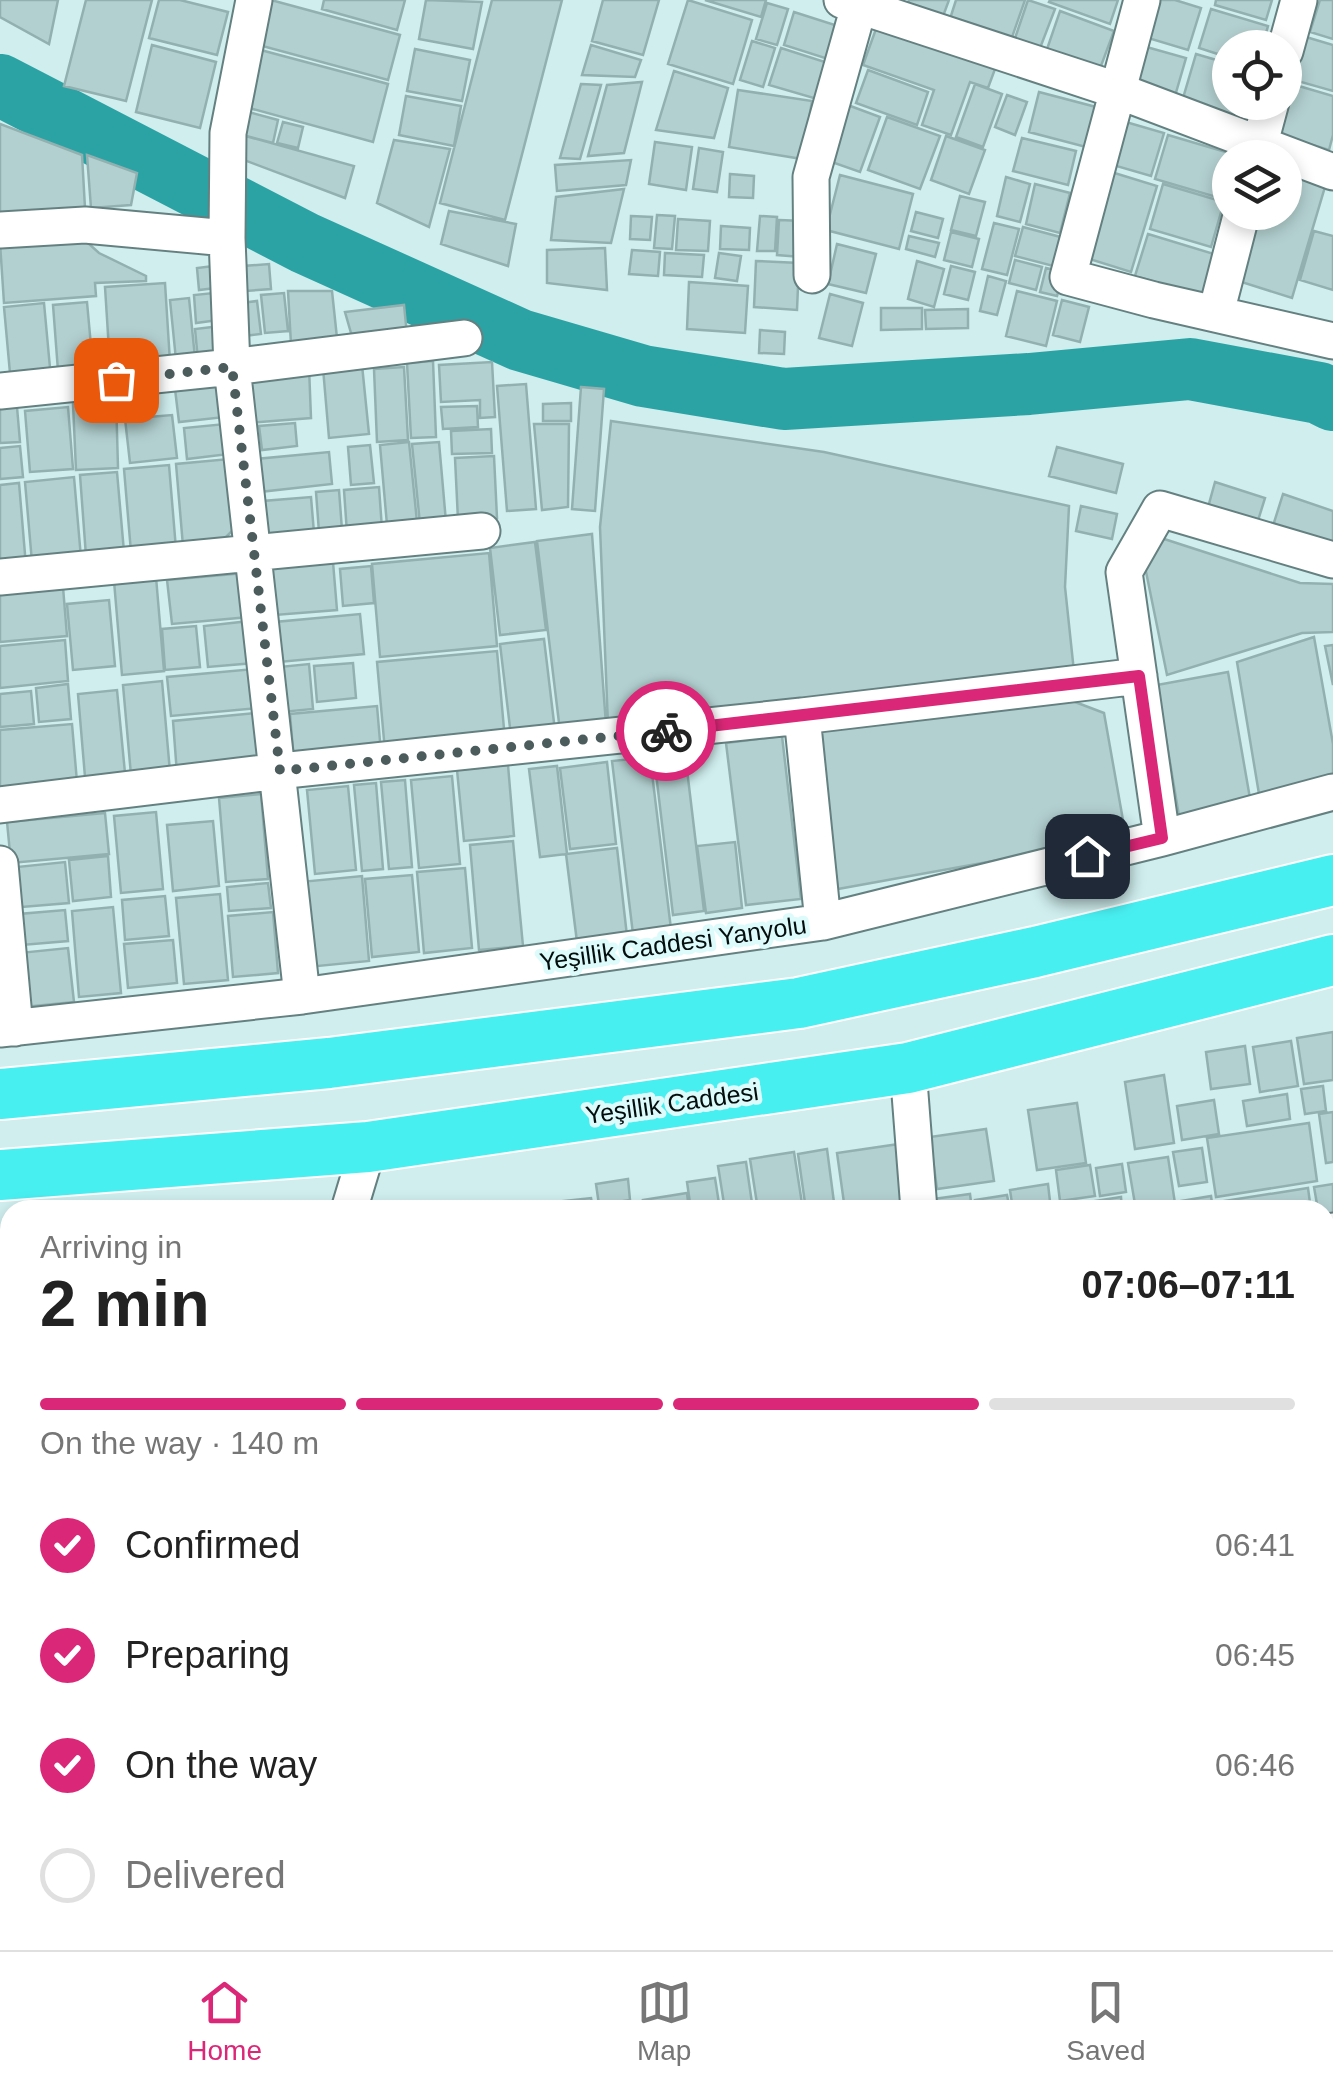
<!DOCTYPE html>
<html lang="en">
<head>
<meta charset="utf-8">
<style>
  :root { --surface:#fff; --page:#f6f6f6; --text:#222; --muted:#767676; --line:#e0e0e0; --accent:#db2777 }
  body { margin:0; font-family:Arial,sans-serif; background:var(--page); color:var(--text); height:100vh; display:flex; flex-direction:column; font-size:38px; white-space:nowrap }
  * { box-sizing:border-box; margin:0 }
  p { font-size:32px; color:var(--muted) }
  .icon { flex:none; width:55px; height:55px; fill:none; stroke:currentColor; stroke-width:2; stroke-linecap:round; stroke-linejoin:round }
  .map { position:relative; flex:1; overflow:hidden }
  .sheet { position:absolute; left:0px; top:1200px; width:1335px; height:750px; display:flex; flex-direction:column; background:var(--surface); border-radius:30px 30px 0 0; box-shadow:0 5px 15px #0003 }
  .sheet>* { flex:none }
  .fabs { position:absolute; left:1212px; top:30px; display:grid; gap:20px }
  .fabs a { display:grid; place-items:center; width:90px; height:90px; border-radius:50%; background:var(--surface); box-shadow:0 5px 15px #0003; font-size:50px }
  .pin { position:absolute; display:grid; place-items:center; width:85px; height:85px; color:#fff; margin:-42px; border-radius:20px; box-shadow:0 5px 15px #0006 }
  .courier { position:absolute; display:grid; place-items:center; width:100px; height:100px; margin:-50px; border:8px solid #db2777; border-radius:50%; background:#fff; color:#222; box-shadow:0 2px 12px #0007 }
  .head em { font-style:normal; font-weight:700 }
  .head div { display:flex; flex-direction:column-reverse }
  .head { display:flex; align-items:center; justify-content:space-between; height:170px; padding:0 40px }
  h1 { font-size:65px; font-weight:700; line-height:75px }
  .bar { display:grid; grid-template-columns:repeat(4,1fr); gap:15px 10px; align-content:center; height:120px; padding:0 40px }
  .bar i { height:12px; border-radius:8px; background:var(--line) }
  .bar .active { background:var(--accent) }
  .bar p { grid-column:span 4 }
  ol { padding:0 40px; list-style:none }
  li { display:flex; align-items:center; gap:30px; height:110px }
  li p { margin-inline-start:auto }
  li .icon { padding:10px; border-radius:50%; background:var(--accent); color:#fff; stroke-width:4 }
  li:last-child { color:var(--muted) }
  li i { width:55px; height:55px; border:5px solid var(--line); border-radius:50% }
  .menu { display:flex; justify-content:space-around; align-items:center; height:140px; border-top:2px solid var(--line); background:var(--surface); font-size:28px; color:var(--muted) }
  .menu a { display:grid; justify-items:center; gap:5px }
  .menu .active { color:var(--accent) }
  .map>svg:first-child { display:block }
  .green { fill:#53c8ca }
  .lines { fill:none; stroke-linecap:round; stroke-linejoin:round }
  .river { stroke:#2ba3a4; stroke-width:62 }
  .building { fill:#b3d0d0; stroke:#93b0b0; stroke-width:2.5 }
  .minor-casing { stroke:#658080; stroke-width:39 }
  .highway-casing { stroke:#fff; stroke-width:54 }
  .minor { stroke:#fff; stroke-width:35 }
  .highway { stroke:#48eff1; stroke-width:50 }
  .done { stroke:#4c5c5c; stroke-width:10; stroke-dasharray:0 18 }
  .route { stroke:#db2777; stroke-width:12 }
  .labels { text-anchor:middle; dominant-baseline:central; stroke-width:9; stroke-linejoin:round; paint-order:stroke }
  .street-label { font-size:25px; fill:#050e0e; stroke:#ddfbfb }
</style>
</head>
<body>
<div class="map">
<svg width="1333" height="1950" viewBox="0 0 1333 1950">
  <rect width="100%" height="100%" fill="#d0eeee"/>
  <!-- green -->
  <path class="green" d="M1333,1375V1760L1325,1753V1384Z"/>
  <g class="lines">
    <!-- river -->
    <path class="river" d="M0,85L305,243L520,340L643,376L784,399L1029,384L1190,369L1319,393L1333,400"/>
  </g>
  <!-- building -->
  <path class="building" d="M0,0H58L49,44L0,17Z
    M86,0H152L126,101L64,86Z
    M159,0H180L228,12L217,55L149,38Z
    M271,0L400,35L388,80L255,44Z
    M324,0H405L397,30L322,9Z
    M426,0L482,2L473,49L419,39Z
    M492,0H562L505,220L440,203Z
    M603,0H659L643,55L592,41Z
    M688,0L752,20L733,84L668,64Z
    M705,0H766L761,17Z
    M909,0H949L942,19L907,6Z
    M956,0H1025L1010,43L949,22Z
    M1028,0L1055,9L1037,56L1012,47Z
    M1050,0H1118L1110,24L1049,2Z
    M1159,0H1175L1201,8L1188,50L1148,38Z
    M1216,0H1272L1266,20L1215,5Z
    M1320,0H1333V39L1310,32Z
    M767,3L788,9L777,45L756,39Z
    M1211,9L1268,26L1262,48H1230V58L1199,48Z
    M1060,11L1114,31L1098,74L1045,55Z
    M794,12L838,26L828,59L784,45Z
    M877,26L995,69L988,88L970,82L951,135L922,125L934,90L863,65Z
    M1306,37L1333,45V91L1294,80Z
    M752,41L775,48L763,87L740,80Z
    M152,45L216,62L200,128L136,112Z
    M591,45L641,60L635,77L582,75Z
    M1143,46L1186,58L1175,96L1132,83Z
    M781,48L828,63L817,99L769,85Z
    M257,49L388,84L373,142L242,106Z
    M415,49L470,60L462,101L407,91Z
    M1196,54L1230,64V102H1254L1247,125L1181,105Z
    M868,70L928,92L917,125L856,103Z
    M674,71L728,88L714,138L656,130Z
    M642,82L624,153L588,156L607,85Z
    M581,84L601,85L580,159L560,158Z
    M975,84L1002,94L983,147L956,137Z
    M1292,84L1333,96V135L1329,150L1277,134Z
    M738,90L812,101L802,159L729,147Z
    M1039,92L1096,107L1086,147L1029,132Z
    M1007,95L1027,102L1015,135L995,127Z
    M406,96L461,106L454,146L399,135Z
    M845,104L880,117L860,172L826,160Z
    M245,111L278,120L273,143L239,134Z
    M887,117L940,136L920,189L868,170Z
    M1119,120L1164,133L1151,176L1106,163Z
    M283,122L303,127L298,148L277,143Z
    M0,124L82,155L85,208L0,216Z
    M242,135L354,166L345,198L236,157Z
    M1168,135L1236,155L1230,158V175L1223,199L1155,179Z
    M946,136L985,150L969,194L931,180Z
    M1022,138L1076,151L1068,185L1013,171Z
    M394,140L450,149L429,227L377,203Z
    M655,142L692,147L686,190L649,184Z
    M699,148L723,152L717,192L693,189Z
    M87,155L137,173L131,205L91,208Z
    M631,160L626,185L557,191L555,165Z
    M1285,167L1327,180L1292,298L1232,279L1251,212H1285Z
    M1108,171L1157,186L1131,272L1083,257Z
    M730,174L754,176L753,198L729,197Z
    M840,175L913,194L899,249L826,230Z
    M1006,177L1030,184L1020,222L997,216Z
    M1035,184L1070,193L1060,233L1026,224Z
    M1163,184L1224,202L1211,247L1150,229Z
    M624,189L611,243L551,240L556,197Z
    M960,196L985,202L976,236L951,230Z
    M449,211L516,224L508,266L441,244Z
    M916,212L943,219L938,238L911,231Z
    M657,215L675,216L672,249L654,248Z
    M631,216L652,217L650,240L630,239Z
    M760,216L777,217L775,251H757Z
    M678,219L710,221L708,251L676,250Z
    M779,220L803,221L801,257L777,255Z
    M994,223L1019,229L1007,275L982,269Z
    M721,226L750,228L749,250L720,249Z
    M1023,227L1068,239L1061,268L1015,256Z
    M1314,231L1333,236V290L1300,280Z
    M951,232L979,239L972,267L944,260Z
    M78,234L99,253L146,276V281L95,283L96,296L4,303L0,243Z
    M1148,234L1214,254L1202,296L1135,276Z
    M909,236L939,243L935,257L906,249Z
    M837,244L876,254L866,293L828,284Z
    M605,248L607,290L547,283V250Z
    M632,250L660,252L658,276L629,274Z
    M665,253L704,255L702,277L664,275Z
    M719,253L741,256L737,281L715,278Z
    M1015,260L1042,267L1036,290L1009,283Z
    M756,261L799,263L797,310L754,307Z
    M917,261L944,269L934,307L908,299Z
    M269,264L271,289L246,291L243,266Z
    M222,265L224,287L199,290L197,268Z
    M951,266L975,272L968,300L944,294Z
    M1046,268L1064,272L1057,296L1040,292Z
    M988,276L1006,281L997,315L980,311Z
    M689,282L748,286L745,333L687,329Z
    M165,283L170,362L110,366L105,287Z
    M288,291H332L337,338L291,344Z
    M1017,291L1057,301L1046,346L1006,336Z
    M223,292L226,319L196,323L194,295Z
    M284,293L288,331L265,333L261,295Z
    M830,294L863,303L852,346L819,338Z
    M189,298L195,358L176,360L170,300Z
    M1062,300L1089,307L1080,342L1053,335Z
    M257,301L261,334L244,336L241,303Z
    M87,302L93,368L58,371L53,305Z
    M44,303L50,368L10,373L4,307Z
    M404,305L407,335L353,340L345,312Z
    M881,308H922V329L881,330Z
    M968,309V328L926,329L925,310Z
    M221,326L224,357L198,360L195,329Z
    M760,330L785,332L784,354L759,353Z
    M433,361L436,437L411,438L407,363Z
    M492,362L495,417L480,418V400L441,402L439,365Z
    M362,365L369,434L329,438L323,368Z
    M309,367L311,418L247,423L243,373Z
    M404,367L408,440L377,442L374,369Z
    M222,384L225,417L179,422L175,389Z
    M526,384L536,509L507,511L497,386Z
    M581,387L604,389L595,511L572,509Z
    M116,397L118,468L76,470L73,404Z
    M571,403V421H543V404Z
    M477,406L478,427L443,429L441,407Z
    M17,407L20,442L0,443V408Z
    M68,407L73,469L30,472L25,411Z
    M172,415L177,458L130,463L125,419Z
    M611,421L824,452L1069,506L1065,587L1075,681L608,725L600,527Z
    M295,423L297,446L262,450L259,426Z
    M225,424L229,454L187,459L184,428Z
    M534,424H569L568,507L542,510Z
    M491,429L492,453L452,454L451,431Z
    M409,442L417,522L387,525L380,445Z
    M439,442L446,522L420,524L412,444Z
    M370,445L374,483L351,485L348,447Z
    M20,446L23,477L0,479V448Z
    M1057,447L1123,464L1116,493L1049,476Z
    M329,452L332,484L259,492L256,459Z
    M494,456L497,518L458,520L455,458Z
    M229,459L234,529L221,542L183,546L176,464Z
    M169,465L176,549L131,552L124,469Z
    M117,472L124,552L86,556L80,475Z
    M74,477L81,558L32,562L25,482Z
    M1215,482L1265,498L1256,527L1207,511Z
    M19,483L26,566L0,568V485Z
    M379,487L382,529L347,533L344,490Z
    M339,490L342,530L319,532L316,492Z
    M1283,494L1333,511V548L1272,529Z
    M311,497L314,533L266,538L263,501Z
    M1081,506L1117,514L1112,539L1076,531Z
    M592,534L606,725L560,731L537,541Z
    M1158,537L1300,583L1333,584V632L1302,633L1167,675L1142,552Z
    M535,542L546,630L500,635L490,548Z
    M489,553L497,646L380,657L372,564Z
    M333,562L337,610L275,615L271,567Z
    M371,566L374,603L343,606L340,569Z
    M245,573L249,617L172,624L167,580Z
    M156,577L164,671L122,675L114,581Z
    M63,587L67,636L0,642V593Z
    M109,600L115,666L73,670L67,604Z
    M360,614L364,654L279,662L275,622Z
    M250,621L254,663L208,667L204,626Z
    M196,626L200,667L165,670L162,629Z
    M1314,637L1333,744V787L1260,800L1237,662Z
    M544,639L555,731L511,736L500,644Z
    M65,640L68,681L0,688V646Z
    M1333,645V685L1325,646Z
    M497,651L505,740L385,751L377,662Z
    M353,663L356,698L317,702L314,666Z
    M309,664L313,709L282,712L279,667Z
    M254,669L258,708L171,716L167,677Z
    M1228,672L1251,804L1179,816L1157,685Z
    M162,681L170,772L131,775L123,685Z
    M68,684L71,719L39,722L36,688Z
    M117,690L125,773L85,777L78,694Z
    M31,691L34,724L0,727V694Z
    M1054,694L1104,713L1126,837L838,889L814,726Z
    M377,706L381,753L294,761L290,714Z
    M257,713L262,766L177,774L173,721Z
    M72,724L77,782L0,789V730Z
    M782,736L801,899L746,905L726,743Z
    M685,753L704,911L673,915L654,757Z
    M650,757L671,929L633,934L612,761Z
    M607,762L616,844L570,849L560,768Z
    M508,765L514,836L464,841L457,770Z
    M557,766L567,854L540,857L529,769Z
    M452,776L460,864L419,868L411,780Z
    M405,780L412,867L389,869L381,782Z
    M376,783L383,869L362,871L354,785Z
    M348,786L356,870L315,874L307,790Z
    M261,794L268,879L226,882L219,798Z
    M156,812L163,889L121,893L114,816Z
    M105,813L109,854L11,863L7,822Z
    M213,821L219,886L173,891L167,825Z
    M513,841L523,946L479,950L470,845Z
    M735,842L742,908L706,913L697,846Z
    M617,848L627,936L577,942L566,854Z
    M108,856L111,897L73,901L69,860Z
    M65,862L69,903L10,908L7,868Z
    M465,868L472,948L424,953L417,872Z
    M412,875L419,952L372,957L365,879Z
    M362,876L369,961L308,967L300,882Z
    M268,883L271,908L229,911L227,887Z
    M220,894L228,980L184,984L176,898Z
    M165,896L169,936L125,940L122,900Z
    M113,907L121,993L79,997L72,911Z
    M65,910L68,941L22,945L19,914Z
    M273,912L278,973L233,977L228,916Z
    M173,940L177,983L128,988L124,944Z
    M68,948L74,1002L24,1007L19,953Z
    M1333,1032V1080L1304,1084L1297,1038Z
    M1291,1041L1298,1086L1260,1092L1253,1047Z
    M1245,1046L1250,1084L1211,1089L1206,1052Z
    M1164,1075L1174,1143L1135,1149L1125,1082Z
    M1323,1086L1326,1111L1305,1114L1301,1089Z
    M1287,1094L1290,1119L1247,1126L1243,1101Z
    M1214,1100L1219,1134L1182,1140L1177,1106Z
    M1077,1103L1086,1163L1037,1170L1028,1110Z
    M1333,1112V1162L1326,1163L1319,1114Z
    M1309,1123L1317,1181L1216,1197L1207,1138Z
    M986,1129L994,1181L937,1189L930,1137Z
    M899,1144L908,1205L845,1210L837,1153Z
    M1202,1148L1207,1182L1179,1186L1173,1152Z
    M827,1149L835,1210H806L798,1154Z
    M794,1152L803,1210H758L750,1159Z
    M1168,1157L1176,1210H1136L1128,1163Z
    M746,1162L753,1210H725L718,1166Z
    M1122,1164L1126,1192L1100,1196L1096,1168Z
    M1090,1165L1095,1196L1060,1201L1056,1170Z
    M715,1178L720,1210H691L687,1182Z
    M628,1179L630,1200L599,1205L596,1184Z
    M1048,1184L1051,1210H1013L1010,1190Z
    M1333,1184V1215L1325,1216V1210H1318L1314,1187Z
    M1308,1188L1311,1210H1220L1218,1202Z
    M687,1193L689,1210H645L643,1200Z
    M970,1194L972,1210H935L933,1199Z
    M1007,1195L1010,1210H976L975,1200Z
    M1211,1196L1213,1210H1183L1181,1201Z
    M1121,1197L1122,1210H1063V1206Z
    M591,1198L593,1210H491V1209Z
    M318,1202L317,1210H269V1208Z
    M1333,1252V1318L1325,1327V1253Z
    M0,1433H10V1475L2,1476Z
    M10,1528V1590L6,1591L0,1529Z
    M8,1642L10,1668L0,1669V1643Z
    M10,1689V1754L0,1751V1690Z
    M0,1770L10,1775V1824L0,1819Z
    M0,1822L10,1826V1866L0,1861Z
    M0,1870L10,1875V1938L0,1933Z
    M140,1940H207L202,1950H163Z
    M210,1940H268L264,1950H205Z
    M424,1940H480L476,1950H420Z
    M556,1940H590L587,1950H552Z
    M635,1940H718L714,1950H659Z
    M782,1940H815L811,1950H798L780,1943Z
    M966,1940H1002L1014,1950H957Z"/>
  <g class="lines">
    <defs>
      <path id="minor" d="M254,0L228,133L227,238L232,367L302,996
        M842,0L1116,90L1333,172
        M1142,0L1068,277L1154,300L1333,341
        M1285,51L1299,0
        M1256,158L1271,102
        M0,230L85,225L227,238
        M812,275L811,177L859,6
        M1216,313L1242,212
        M0,391L232,367L464,338
        M0,577L482,531
        M802,716L1139,676
        M0,805L279,771L802,716L823,922
        M1162,838L1124,572L1160,509L1333,560
        M0,864L15,1028
        M0,1029L302,996L823,922L1162,838L1333,792
        M908,1068L919,1210
        M349,1210L368,1147
        M1325,1232L1333,1231
        M1325,1340L1333,1331
        M0,1414L10,1413
        M0,1604L10,1603
        M0,1763L10,1765
        M312,1940L337,1950
        M81,1950L87,1940
        M485,1950L489,1940
        M730,1950L735,1940
        M822,1950L826,1940"/>
      <path id="highway" d="M0,1094L329,1063L799,1003L1035,952L1333,880
        M0,1175L368,1147L908,1068L1333,960"/>
    </defs>
    <!-- minor casing -->
    <use href="#minor" class="minor-casing"/>
    <!-- highway casing -->
    <use href="#highway" class="highway-casing"/>
    <!-- minor -->
    <use href="#minor" class="minor"/>
    <!-- highway -->
    <use href="#highway" class="highway"/>
  </g>
  <g class="lines">
    <!-- done -->
    <path class="done" d="M116,380L232,367L280,771L666,731"/>
    <!-- route -->
    <path class="route" d="M666,731L1139,676L1162,838L1087,856"/>
  </g>
  <g class="labels">
    <!-- street labels -->
    <g class="street-label">
      <text transform="translate(673 943) rotate(-8)">Yeşillik Caddesi Yanyolu</text>
      <text transform="translate(672 1103) rotate(-8)">Yeşillik Caddesi</text>
    </g>
  </g>
</svg>
<div class="fabs">
<a><svg class="icon" aria-label="locate" viewBox="0 0 24 24"><circle cx="12" cy="12" r="6"/><path d="M12 2v4M12 18v4M2 12h4M18 12h4"/></svg></a>
<a><svg class="icon" aria-label="layers" viewBox="0 0 24 24"><path d="M12 4l9 5-9 5-9-5zM3 14l9 5 9-5"/></svg></a>
</div>
<div class="pin" style="left:116px;top:380px;background:#ea580c"><svg class="icon" aria-label="bag" viewBox="0 0 24 24"><path d="M5 8h14l-1 12H6zM9 8a3 3 0 0 1 6 0"/></svg></div>
<div class="pin" style="left:1087px;top:856px;background:#1f2937"><svg class="icon" aria-label="home" viewBox="0 0 24 24"><path d="M3 11l9-7 9 7M6 9v11h12V9"/></svg></div>
<div class="courier" style="left:666px;top:731px"><svg class="icon" aria-label="bike" viewBox="0 0 24 24"><circle cx="6" cy="16" r="4"/><circle cx="18" cy="16" r="4"/><path d="M6 16l4-8h5l3 8M10 8l3 8H6M13 5h3"/></svg></div>
<section class="sheet">
<div class="head"><div><h1>2 min</h1><p>Arriving in</p></div><em>07:06–07:11</em></div>
<div class="bar"><i class="active"></i><i class="active"></i><i class="active"></i><i></i><p>On the way · 140 m</p></div>
<ol>
<li><svg class="icon" aria-label="check" viewBox="0 0 24 24"><path d="M5 12l5 5 9-10"/></svg>Confirmed<p>06:41</p></li>
<li><svg class="icon" aria-label="check" viewBox="0 0 24 24"><path d="M5 12l5 5 9-10"/></svg>Preparing<p>06:45</p></li>
<li><svg class="icon" aria-label="check" viewBox="0 0 24 24"><path d="M5 12l5 5 9-10"/></svg>On the way<p>06:46</p></li>
<li><i></i>Delivered</li>
</ol>
</section>
</div>
<nav class="menu">
<a class="active"><svg class="icon" aria-label="home" viewBox="0 0 24 24"><path d="M3 11l9-7 9 7M6 9v11h12V9"/></svg>Home</a>
<a><svg class="icon" aria-label="map" viewBox="0 0 24 24"><path d="M3 6l6-2 6 2 6-2v14l-6 2-6-2-6 2zM9 4v14M15 6v14"/></svg>Map</a>
<a><svg class="icon" aria-label="saved" viewBox="0 0 24 24"><path d="M7 4h10v16l-5-4-5 4z"/></svg>Saved</a>
</nav>
</body>
</html>
